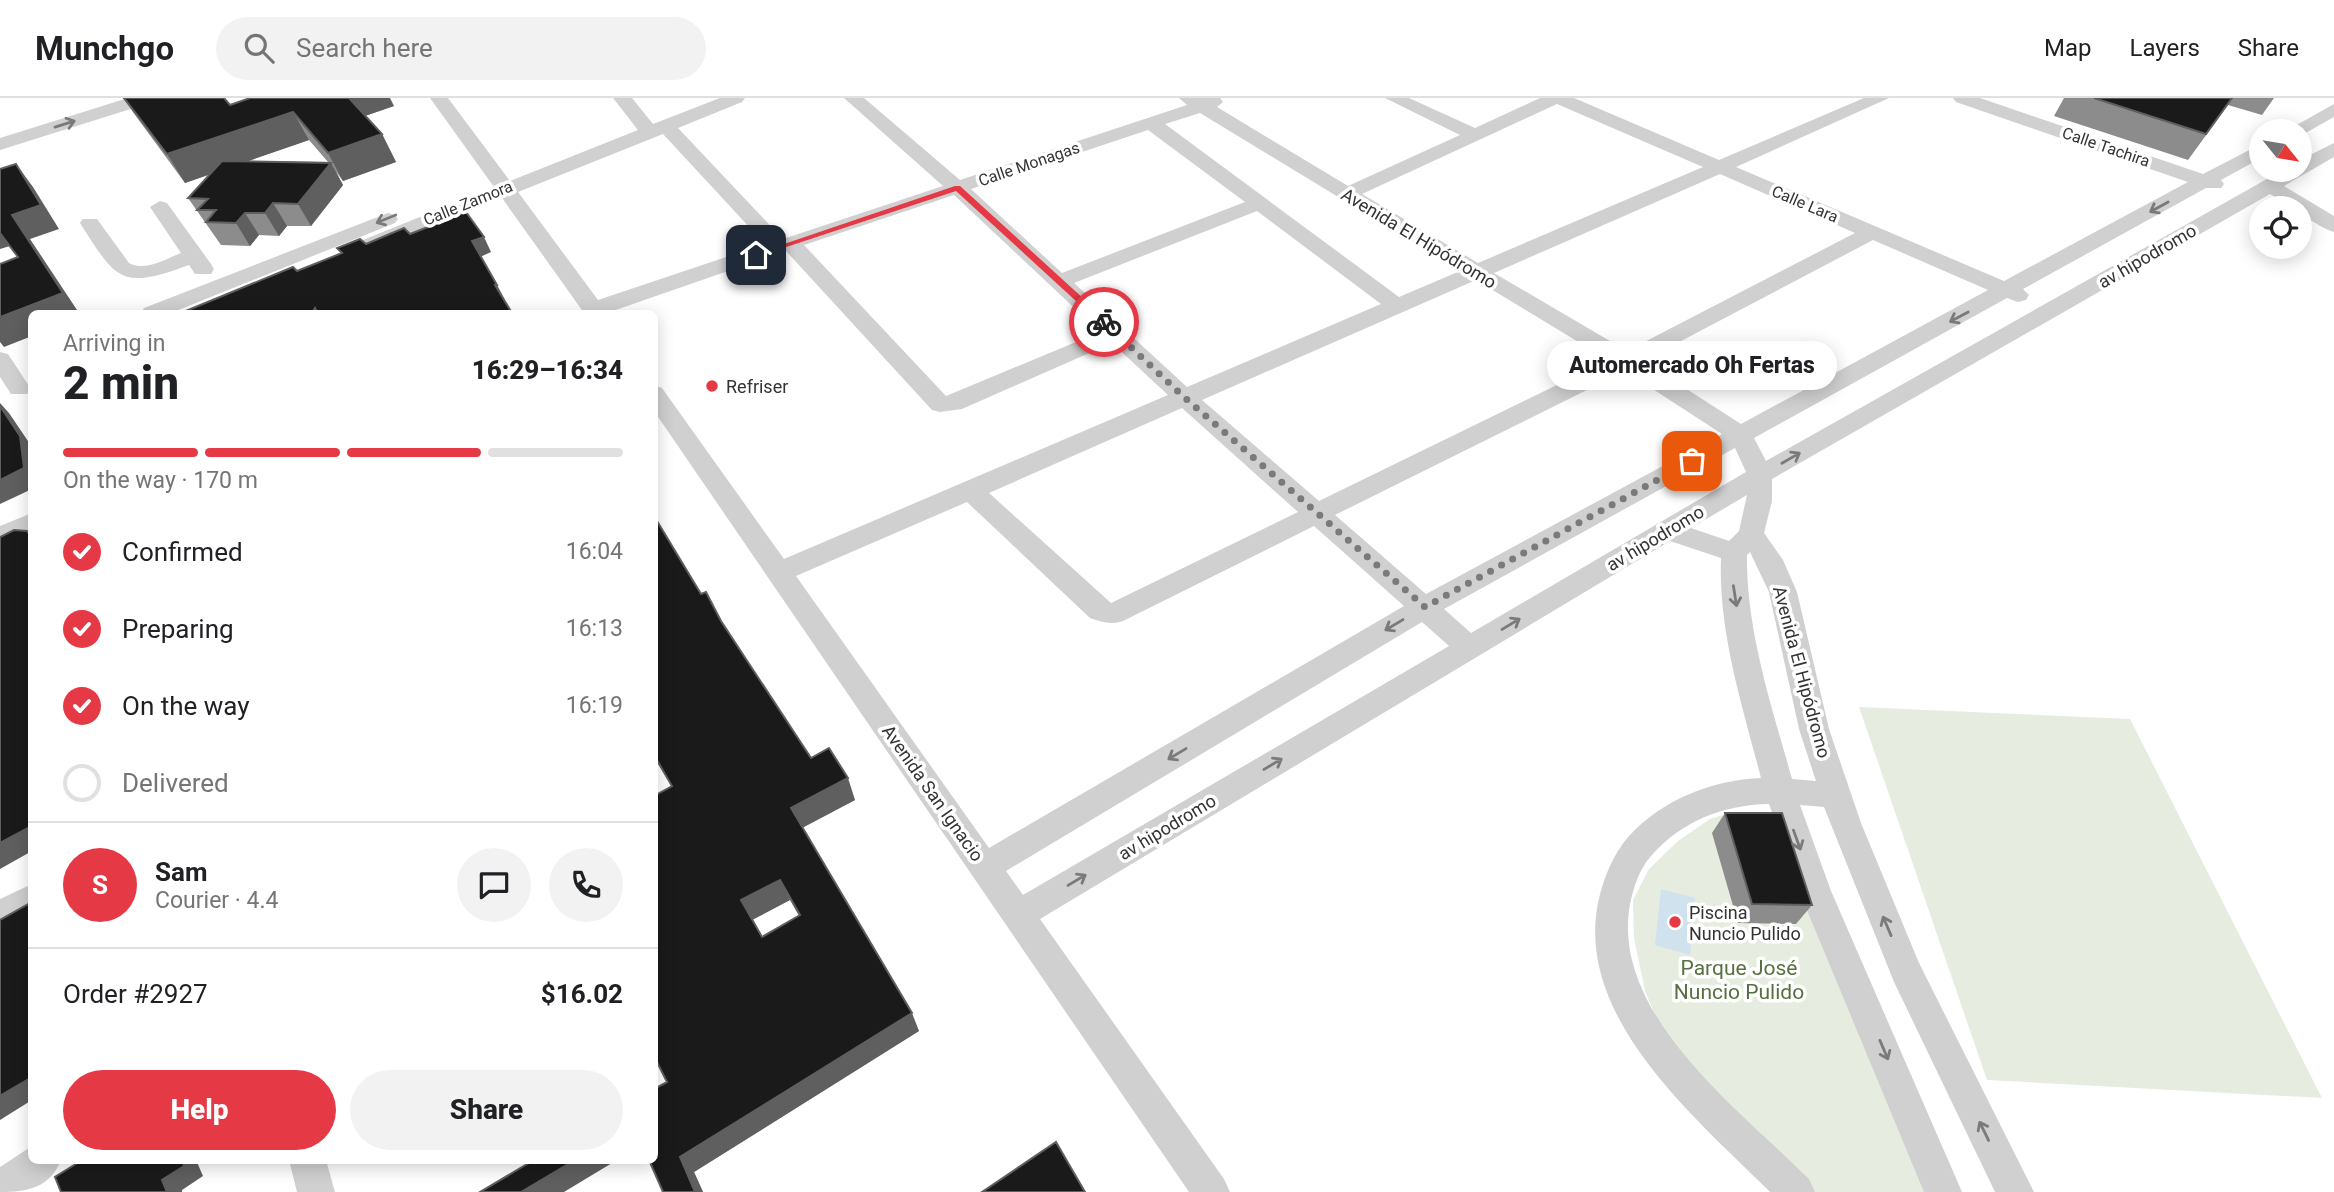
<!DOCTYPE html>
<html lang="en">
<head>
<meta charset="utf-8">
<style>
  :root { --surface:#fff; --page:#f2f2f2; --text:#202124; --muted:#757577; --line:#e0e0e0; --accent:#e63946 }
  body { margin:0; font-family:Roboto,sans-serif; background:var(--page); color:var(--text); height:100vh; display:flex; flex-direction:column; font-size:26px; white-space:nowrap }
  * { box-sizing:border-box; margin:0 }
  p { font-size:23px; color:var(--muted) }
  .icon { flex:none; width:38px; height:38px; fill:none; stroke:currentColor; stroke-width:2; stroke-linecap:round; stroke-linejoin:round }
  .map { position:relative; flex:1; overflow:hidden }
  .sheet { position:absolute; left:28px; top:212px; width:630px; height:854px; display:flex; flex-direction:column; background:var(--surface); border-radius:10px; box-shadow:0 4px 18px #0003 }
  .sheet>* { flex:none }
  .needle { width:46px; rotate:120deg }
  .tools { position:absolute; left:2249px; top:21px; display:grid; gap:14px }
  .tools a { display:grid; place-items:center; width:63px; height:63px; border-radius:50%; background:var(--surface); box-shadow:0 4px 18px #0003; font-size:35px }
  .pin { position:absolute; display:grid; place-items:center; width:60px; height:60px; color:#fff; margin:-30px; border-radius:14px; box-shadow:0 4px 10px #0006 }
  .courier { position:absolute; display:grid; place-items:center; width:70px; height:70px; margin:-35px; border:5px solid #e63946; border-radius:50%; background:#fff; color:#222; box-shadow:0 2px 9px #0007 }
  .bubble { position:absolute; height:49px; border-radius:24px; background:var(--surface); box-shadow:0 4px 18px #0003; font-size:23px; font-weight:800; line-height:49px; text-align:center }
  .head em { font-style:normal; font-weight:800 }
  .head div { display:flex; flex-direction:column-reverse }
  .head { display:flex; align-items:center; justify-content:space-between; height:119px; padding:0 35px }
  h1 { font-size:46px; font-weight:800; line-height:52px }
  .bar { display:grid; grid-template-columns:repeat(4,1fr); gap:10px 7px; align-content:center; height:84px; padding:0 35px }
  .bar i { height:9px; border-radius:5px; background:var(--line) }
  .bar .on { background:var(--accent) }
  .bar p { grid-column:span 4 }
  .line { display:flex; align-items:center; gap:18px; padding:0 35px; border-top:2px solid var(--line) }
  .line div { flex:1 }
  .round { display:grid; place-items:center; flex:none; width:74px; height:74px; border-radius:37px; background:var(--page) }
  ol { padding:0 35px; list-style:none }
  li { display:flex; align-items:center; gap:21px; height:77px }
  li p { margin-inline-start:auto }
  li .icon { padding:7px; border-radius:50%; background:var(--accent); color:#fff; stroke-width:4 }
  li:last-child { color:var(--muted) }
  li i { width:38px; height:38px; border:4px solid var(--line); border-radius:50% }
  .primary-button { display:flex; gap:14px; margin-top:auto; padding:14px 35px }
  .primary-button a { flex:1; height:80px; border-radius:42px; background:var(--accent); color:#fff; font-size:28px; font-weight:800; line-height:80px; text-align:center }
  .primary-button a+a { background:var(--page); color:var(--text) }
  header { display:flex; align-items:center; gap:42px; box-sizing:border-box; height:98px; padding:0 35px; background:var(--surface); border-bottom:2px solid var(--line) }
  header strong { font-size:33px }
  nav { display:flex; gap:38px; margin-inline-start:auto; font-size:24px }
  .search { width:490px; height:63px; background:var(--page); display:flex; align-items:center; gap:18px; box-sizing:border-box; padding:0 24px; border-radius:38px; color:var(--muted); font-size:26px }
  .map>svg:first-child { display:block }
  .green { fill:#e6ecdf }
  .water { fill:#cfe2ee }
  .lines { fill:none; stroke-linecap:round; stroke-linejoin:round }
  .minor { fill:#d0d0d0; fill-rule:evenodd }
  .wall { fill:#8c8c8c; fill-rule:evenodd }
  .shaded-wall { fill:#5f5f5f }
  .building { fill:#1a1a1a; stroke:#5f5f5f; stroke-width:2; fill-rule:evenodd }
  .oneway { stroke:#7a7a7a }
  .route { fill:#e63946 }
  .done { stroke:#7a7a7a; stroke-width:7; stroke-dasharray:0 12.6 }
  .poi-dot { fill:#e63946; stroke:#fff; stroke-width:2.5 }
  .labels { text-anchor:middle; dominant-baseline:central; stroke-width:7; stroke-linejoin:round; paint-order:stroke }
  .far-street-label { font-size:16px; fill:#333; stroke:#fff }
  .street-label { font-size:18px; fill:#333; stroke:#fff }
  .poi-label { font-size:18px; fill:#333; stroke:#fff; text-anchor:start }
  .near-park-label { font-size:21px; fill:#56703f; stroke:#fff }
</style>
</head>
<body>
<header>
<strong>Munchgo</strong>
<div class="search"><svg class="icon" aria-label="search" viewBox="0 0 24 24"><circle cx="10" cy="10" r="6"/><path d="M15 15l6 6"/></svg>Search here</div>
<nav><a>Map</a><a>Layers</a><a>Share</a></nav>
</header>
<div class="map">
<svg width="2334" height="1094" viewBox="0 0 2334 1094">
  <rect width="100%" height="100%" fill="#fff"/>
  <!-- green -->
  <path class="green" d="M1859,609L2130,621L2322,1000L1987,982Z
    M1733,714L1759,718L1779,732L1932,1094H1812L1779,1064L1662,933L1645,893L1634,840L1633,802L1649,771L1678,743L1710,721Z"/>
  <!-- water -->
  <path class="water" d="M1661,791L1695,800L1690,857L1655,847Z"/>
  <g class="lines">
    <!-- minor -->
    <path class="minor" d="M128,0H156L153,4L0,52V40Z
      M430,0H448L510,83L638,32L613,0H632L653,26L720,0H745L742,4L678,30L783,141L943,88L844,0H864L960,82L1187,7L1179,0H1220L1223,4L1217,9L1348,88L1460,37L1385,0H1409L1475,30L1540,0H1574L1719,62L1864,0H1889L1736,69L2004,183L2188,84L1956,4L1953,0H1980L2203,76L2261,46V60L2221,82L2224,86L2221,90H2206L2023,191L2029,197L2026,202L2018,204L2007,200L1754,340L1766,363L2283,72H2300V62L2334,45V59L2284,88L2334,118V134C2321,131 2285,105 2270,96L1772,381V403L1764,435L1783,462L1797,494L1829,631L1861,725L1919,865L2034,1094H1995L1894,884L1824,709L1800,707L1831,793L1962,1094H1924L1799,793L1769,706C1722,707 1682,723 1651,758C1639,772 1634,788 1630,806C1610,916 1740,1012 1809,1081L1815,1094H1770C1697,1021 1575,921 1598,805C1603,781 1613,756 1629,738C1662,702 1712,682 1761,680C1743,610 1718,534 1721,460L1670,443L1040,821L1224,1081L1230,1094H1189L654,313V287L662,290L784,461L1168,297L1112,245L962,311L940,314L932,312L786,153L607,215H584L502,100L377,150H363L360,146L363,142L494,89ZM1557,6L1703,69L1478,165L1362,96ZM1200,15L1460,173L1399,199L1165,26ZM1148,32L1245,104L1062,175L971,91ZM663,36L765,146L598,202L518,94ZM1720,76L1855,135L1627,253L1494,175ZM954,97L1100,234L946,298L804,147ZM1257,113L1381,206L1187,289L1074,185ZM1873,142L1988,192L1741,326L1643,263ZM1476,182L1608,262L1319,403L1202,302ZM1625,273L1722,336L1426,496L1335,417ZM1182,310L1298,414L1111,505L989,395ZM1735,350L1746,374L1471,535L1444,511ZM1747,397L1739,433L1729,443L1691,430ZM967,404L1090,520C1102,524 1111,527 1123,523L1314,428L1404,508L989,750L796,478ZM1750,454L1769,494L1799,631L1816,683L1792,681C1772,609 1746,533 1747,457ZM1422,524L1449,548L1023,797L1006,773Z
      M2334,6V19L2302,37L2300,33H2286Z
      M160,103L167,105L211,166L214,171L211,176H195L189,167C121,192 117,183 80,125L83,121H97L129,165C145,174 166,161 181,155L150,109Z
      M388,115L395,117L398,121L395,125L171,215H141L144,210Z
      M0,254L8,256L31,291L27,296H11L0,279Z
      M32,415V435L0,448V428Z
      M32,786V817L0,833V801Z
      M32,1048V1062H61C50,1090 27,1094 0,1094V1069Z
      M289,1062H326L335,1094H297Z"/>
  </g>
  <!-- wall -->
  <path class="wall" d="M123,0H224L230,7L394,8L365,18L382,36L396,64L343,83L336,74L343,87L311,128H287L279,138L259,137L250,148L221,147L188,100L210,76L185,85L135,17ZM309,42L328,64L247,63Z
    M2064,0H2274L2262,17L2228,7L2188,62L2054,18Z
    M654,418L701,496L721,523L811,660L855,702L802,730L919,933L694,1074L703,1094H663L667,984L672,689L654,659ZM790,802L799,818L762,839L752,822Z
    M1725,715L1812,807L1796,826L1738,825L1712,735Z"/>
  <!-- shaded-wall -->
  <path class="shaded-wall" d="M346,0H390L394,8L356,21Z
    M293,14L309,42L185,85L167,56Z
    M382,36L396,64L343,83L328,55Z
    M331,65L343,87L311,128L298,106Z
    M16,66L33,89L59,131L30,141L79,215H32V238L4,249L0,244V219L63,195L12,117Z
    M273,105L287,128L279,138L265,115Z
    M245,115L259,137L250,148L236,125Z
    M0,135L10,148L0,151Z
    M484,139L491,154L480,159L472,143Z
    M495,187H497L505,202Z
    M0,305L9,315L32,349V391L0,406Z
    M848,680L855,702L800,731L791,710Z
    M32,728V753L0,771V745Z
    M780,782L790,802L752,822L741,802Z
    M912,915L919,933L694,1074L703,1094H695L680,1059Z
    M32,979V1002L0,1022V998Z
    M182,1062H196L203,1078L182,1092V1094H167L162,1082Z
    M575,1062H617L564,1094H521Z"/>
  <!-- building -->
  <path class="building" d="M124,0H224L230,7L250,0H349L382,36L328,55L293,14L167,56Z
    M2094,0H2232L2206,36Z
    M222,63L331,65L298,106L273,105L265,115H245L236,125L206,124L216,112H197L208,101L188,100Z
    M16,66L41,107L12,117L63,195L0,219V166L18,159L0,135V71Z
    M466,114L484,139L472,143L497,187H495L512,215H318L315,210L312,215H181L293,169L297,173L342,155L337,150L360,141L366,146L404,130L410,136Z
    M0,308L20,338L24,370L0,382Z
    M654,418L701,496L706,494L721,523L811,660L829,650L848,680L791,710L912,915L680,1059L695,1094H663L649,1062H654V991L667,984L654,958V698L672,688L654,657ZM780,782L800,817L762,839L741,802Z
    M14,432L27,433L32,440V728L0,745V439Z
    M1725,715H1782L1812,807L1752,806Z
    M32,804V979L0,998V822Z
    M1056,1044L1085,1094H982Z
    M78,1062H182L184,1068L162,1082L167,1094H61L55,1079L79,1064Z
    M534,1062H575L521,1094H480Z"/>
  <!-- one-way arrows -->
  <defs><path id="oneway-shaft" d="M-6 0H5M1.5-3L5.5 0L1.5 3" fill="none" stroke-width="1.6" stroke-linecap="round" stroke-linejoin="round" transform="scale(1.75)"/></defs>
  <g class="oneway">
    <use href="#oneway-shaft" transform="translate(65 26) rotate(-17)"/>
    <use href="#oneway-shaft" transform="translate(2159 109) rotate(151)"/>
    <use href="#oneway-shaft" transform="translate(386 121) rotate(158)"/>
    <use href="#oneway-shaft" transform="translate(1959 219) rotate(152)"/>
    <use href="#oneway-shaft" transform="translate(1791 360) rotate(-30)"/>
    <use href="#oneway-shaft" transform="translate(1735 498) rotate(81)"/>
    <use href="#oneway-shaft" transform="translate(1511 526) rotate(-31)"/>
    <use href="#oneway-shaft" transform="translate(1394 527) rotate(149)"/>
    <use href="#oneway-shaft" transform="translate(1177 656) rotate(149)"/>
    <use href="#oneway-shaft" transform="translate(1273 666) rotate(-31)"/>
    <use href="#oneway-shaft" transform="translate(1797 742) rotate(70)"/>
    <use href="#oneway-shaft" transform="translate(1077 782) rotate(-31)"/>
    <use href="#oneway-shaft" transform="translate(1887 828) rotate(-113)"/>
    <use href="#oneway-shaft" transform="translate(1884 952) rotate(67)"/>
    <use href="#oneway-shaft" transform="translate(1984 1033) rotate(-116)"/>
  </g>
  <!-- route -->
  <path class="route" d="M955,88H960L1107,222V226H1101L956,93L759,158L752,157Z"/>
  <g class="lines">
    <!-- done -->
    <path class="done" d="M1104,224L1184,299L1425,509L1692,363"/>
  </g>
  <!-- markers -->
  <g class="poi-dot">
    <circle cx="712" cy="288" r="7"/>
    <circle cx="1675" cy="824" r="7"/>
  </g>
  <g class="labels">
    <!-- far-street labels -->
    <g class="far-street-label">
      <text transform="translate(2106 49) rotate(19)">Calle Tachira</text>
      <text transform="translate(1029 66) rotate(-19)">Calle Monagas</text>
      <text transform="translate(468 105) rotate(-22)">Calle Zamora</text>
      <text transform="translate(1805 106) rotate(23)">Calle Lara</text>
    </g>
    <!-- street labels -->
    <g class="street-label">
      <text transform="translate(1419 140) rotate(31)">Avenida El Hipódromo</text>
      <text transform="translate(2147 158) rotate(-30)">av hipodromo</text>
      <text transform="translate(1655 440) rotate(-31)">av hipodromo</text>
      <text transform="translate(1802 574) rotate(75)">Avenida El Hipódromo</text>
      <text transform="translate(933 695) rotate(55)">Avenida San Ignacio</text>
      <text transform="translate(1167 729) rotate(-31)">av hipodromo</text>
    </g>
    <!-- poi labels -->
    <g class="poi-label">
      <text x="726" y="288">Refriser</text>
      <text x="1689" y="814">Piscina<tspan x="1689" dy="21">Nuncio Pulido</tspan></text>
    </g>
    <!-- near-park labels -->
    <g class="near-park-label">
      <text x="1739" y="870">Parque José<tspan x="1739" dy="24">Nuncio Pulido</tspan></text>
    </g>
  </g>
</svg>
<div class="tools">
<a><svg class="needle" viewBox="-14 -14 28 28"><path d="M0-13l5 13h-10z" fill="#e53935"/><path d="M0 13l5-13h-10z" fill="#757577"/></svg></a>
<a><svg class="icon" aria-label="locate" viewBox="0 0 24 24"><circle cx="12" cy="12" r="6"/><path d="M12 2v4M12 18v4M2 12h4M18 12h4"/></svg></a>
</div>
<div class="pin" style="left:1692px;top:363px;background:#ea580c"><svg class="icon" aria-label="bag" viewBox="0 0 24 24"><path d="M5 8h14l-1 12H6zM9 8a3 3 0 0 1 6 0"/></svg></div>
<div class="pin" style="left:756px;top:157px;background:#1f2937"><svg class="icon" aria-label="home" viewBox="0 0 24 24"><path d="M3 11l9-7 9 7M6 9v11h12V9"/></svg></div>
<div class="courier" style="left:1104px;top:224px"><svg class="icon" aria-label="bike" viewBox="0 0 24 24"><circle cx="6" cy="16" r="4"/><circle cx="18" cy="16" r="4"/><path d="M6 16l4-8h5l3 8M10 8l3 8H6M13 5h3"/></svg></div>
<div class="bubble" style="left:1547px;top:243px;width:290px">Automercado Oh Fertas</div>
<section class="sheet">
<div class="head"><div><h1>2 min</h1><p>Arriving in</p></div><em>16:29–16:34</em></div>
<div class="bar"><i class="on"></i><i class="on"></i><i class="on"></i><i></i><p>On the way · 170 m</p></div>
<ol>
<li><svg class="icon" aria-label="check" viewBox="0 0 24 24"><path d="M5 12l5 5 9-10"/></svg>Confirmed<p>16:04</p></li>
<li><svg class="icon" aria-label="check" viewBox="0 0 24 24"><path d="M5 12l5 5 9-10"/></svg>Preparing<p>16:13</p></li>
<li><svg class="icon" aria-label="check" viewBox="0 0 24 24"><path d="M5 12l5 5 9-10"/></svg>On the way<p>16:19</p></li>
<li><i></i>Delivered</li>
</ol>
<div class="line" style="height:126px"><b class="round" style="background:var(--accent);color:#fff">S</b><div><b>Sam</b><p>Courier · 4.4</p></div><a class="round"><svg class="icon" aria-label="chat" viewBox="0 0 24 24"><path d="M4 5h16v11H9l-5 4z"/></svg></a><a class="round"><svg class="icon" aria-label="phone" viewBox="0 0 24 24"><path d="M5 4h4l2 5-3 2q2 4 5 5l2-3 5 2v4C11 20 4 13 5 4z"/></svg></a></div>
<div class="line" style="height:91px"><div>Order #2927</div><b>$16.02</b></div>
<div class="primary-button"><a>Help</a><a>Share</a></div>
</section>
</div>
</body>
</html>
